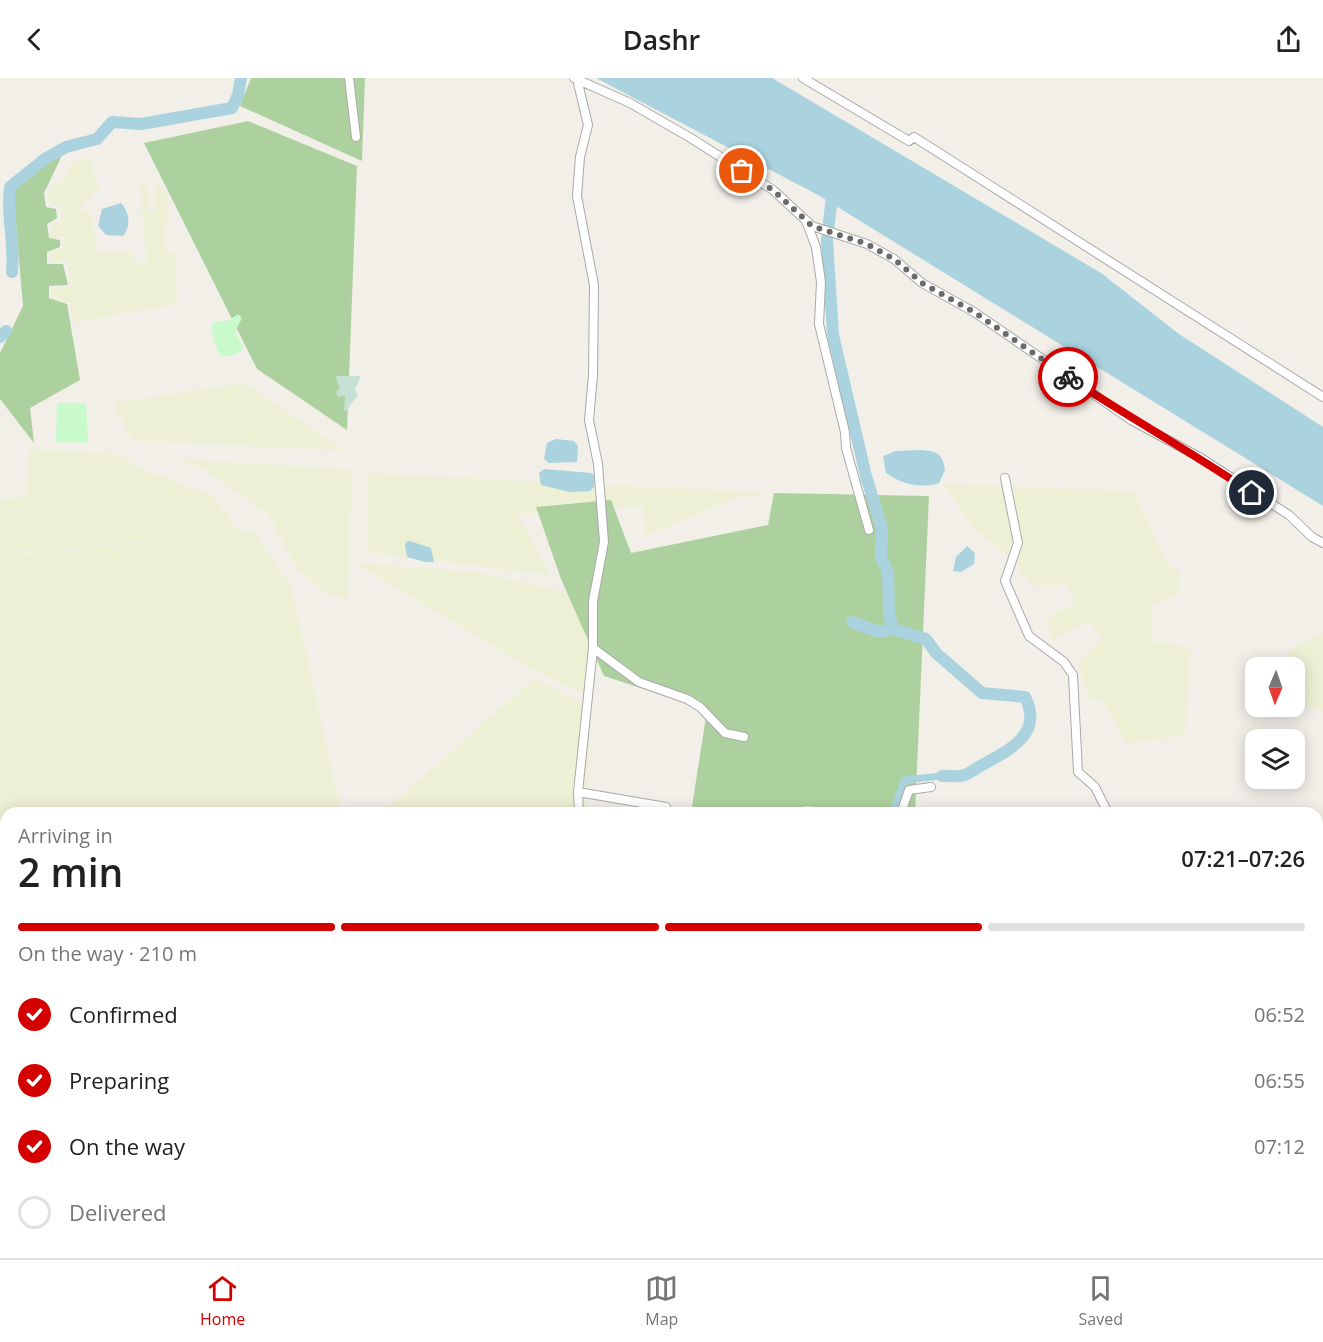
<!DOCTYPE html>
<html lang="en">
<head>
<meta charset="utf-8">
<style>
  :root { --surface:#fff; --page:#f2f2f2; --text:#222; --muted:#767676; --line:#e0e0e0; --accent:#d40000 }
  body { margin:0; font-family:"Open Sans",sans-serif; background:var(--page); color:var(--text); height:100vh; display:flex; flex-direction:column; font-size:22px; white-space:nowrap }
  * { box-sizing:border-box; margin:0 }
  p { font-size:20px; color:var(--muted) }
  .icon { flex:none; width:33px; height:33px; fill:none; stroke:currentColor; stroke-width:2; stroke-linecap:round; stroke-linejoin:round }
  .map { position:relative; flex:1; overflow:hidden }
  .sheet { position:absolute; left:0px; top:729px; width:1323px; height:452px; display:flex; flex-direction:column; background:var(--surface); border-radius:18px 18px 0 0; box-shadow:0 3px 15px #0003 }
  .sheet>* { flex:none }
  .needle { width:39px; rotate:182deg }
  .buttons { position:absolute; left:1245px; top:579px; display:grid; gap:12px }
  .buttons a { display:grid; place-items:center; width:60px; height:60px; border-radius:12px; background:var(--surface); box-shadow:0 3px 15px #0003; font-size:30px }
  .pin { position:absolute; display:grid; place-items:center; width:51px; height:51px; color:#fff; margin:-26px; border:3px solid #fff; border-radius:50%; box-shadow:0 2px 6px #0007 }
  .courier { position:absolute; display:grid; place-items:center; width:60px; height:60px; margin:-30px; border:4px solid #d40000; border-radius:50%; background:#fff; color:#222; box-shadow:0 2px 8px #0007 }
  .summary em { font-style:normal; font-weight:600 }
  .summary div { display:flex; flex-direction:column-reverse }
  .summary { display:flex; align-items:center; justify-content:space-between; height:102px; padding:0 18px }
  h1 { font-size:39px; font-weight:600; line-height:45px }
  .bar { display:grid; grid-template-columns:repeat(4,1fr); gap:9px 6px; align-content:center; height:72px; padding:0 18px }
  .bar i { height:8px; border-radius:4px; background:var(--line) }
  .bar .active { background:var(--accent) }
  .bar p { grid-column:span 4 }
  ol { padding:0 18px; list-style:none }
  li { display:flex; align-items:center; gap:18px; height:66px }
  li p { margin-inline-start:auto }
  li .icon { padding:6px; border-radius:50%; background:var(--accent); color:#fff; stroke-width:4 }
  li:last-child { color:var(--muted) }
  li i { width:33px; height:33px; border:3px solid var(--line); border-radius:50% }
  header { display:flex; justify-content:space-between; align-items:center; height:78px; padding:0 18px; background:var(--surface); font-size:27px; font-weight:600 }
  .dock { display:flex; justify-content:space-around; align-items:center; height:84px; border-top:2px solid var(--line); background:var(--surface); font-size:16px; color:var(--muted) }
  .dock a { display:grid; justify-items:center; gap:3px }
  .dock .active { color:var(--accent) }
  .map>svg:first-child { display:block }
  .farmland { fill:#eef0d5 }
  .forest { fill:#add19e }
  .wetland { fill:#c6e0d4 }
  .park { fill:#c8facc }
  .water { fill:#aad3df }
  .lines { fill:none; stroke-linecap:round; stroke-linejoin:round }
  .canal { stroke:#aad3df; stroke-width:7 }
  .river { stroke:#aad3df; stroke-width:12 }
  .minor-casing { stroke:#a9a9a9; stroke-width:10 }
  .minor { stroke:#fff; stroke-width:8 }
  .done { stroke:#6b6a68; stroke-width:6; stroke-dasharray:0 10.8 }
  .route { stroke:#d40000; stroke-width:8 }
</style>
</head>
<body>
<header><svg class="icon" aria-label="back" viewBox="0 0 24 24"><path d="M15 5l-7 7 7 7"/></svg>Dashr<svg class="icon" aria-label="share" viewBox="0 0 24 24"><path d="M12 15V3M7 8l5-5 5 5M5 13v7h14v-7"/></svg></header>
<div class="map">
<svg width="1323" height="1180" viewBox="0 0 1323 1180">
  <rect width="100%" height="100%" fill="#f2efe9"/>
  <!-- farmland -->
  <path class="farmland" d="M88,79L99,110L77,132L92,134L97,174H131L138,187L147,185L140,107L147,104L148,134H154L157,103L167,117L166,175L175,174L177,226L73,244L69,225L51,218V210L71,209L67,182L49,184L50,175L65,170L64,158L51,161V146L62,143L60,128H49L48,113L69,96V87Z
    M244,305L345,373L132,362L113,325Z
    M29,371L120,377L143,392L213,418L239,453L0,477V423L26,418Z
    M169,380L352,392L348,521L329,517L297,491L269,437L201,389Z
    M367,395L774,415L735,420L646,458L643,428L517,436L550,497L367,474Z
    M944,406L1133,413L1168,486L1179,494V517L1152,527L1151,564L1191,569L1185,657L1127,665L1102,622L1089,621L1077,584L1102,560L1088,543L1052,562L1046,540L1075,525L1067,507L1031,508L1016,485L971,447Z
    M253,452L292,510L341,735H6V810L0,808V479Z
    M355,485L477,494L591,520L588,618L526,588Z
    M1323,554V633L1299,627L1294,590L1292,589L1289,573Z
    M534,600L591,630L587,735H382Z
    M1323,747V869L1317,868V833L1321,832L1317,816V750Z"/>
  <!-- forest -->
  <path class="forest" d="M251,0H365L362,83L240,28Z
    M248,43L357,88L347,352L257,291L144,65Z
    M65,71L44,115L46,129L56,131L57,140L47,146L49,160L60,162V169L47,174V186H63L68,207L49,208V220L67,226L80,302L30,330L34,365L0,321V275L23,228L13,112Z
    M774,415L929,418L915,735H851L807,728L786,735H691L707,632L604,598L561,501L536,429L611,422L631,475L768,447Z"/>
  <!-- wetland -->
  <path class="wetland" d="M335,298H361L355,311L358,317L346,333H344L345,318L338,319L336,314L340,310Z"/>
  <!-- park -->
  <path class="park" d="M238,236L242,240L235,254L243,269C238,278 229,279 219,277L210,249L216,243H228Z
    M57,325H86L88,365L56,364Z"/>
  <!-- water -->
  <path class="water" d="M596,0H772L1101,195L1179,256L1323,349V428L818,117Z
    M121,125C130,135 131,148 123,158L106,157L98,148L102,131Z
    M556,361L574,363L578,368L577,384L549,385L544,381L547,365Z
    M921,372C937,373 943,376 945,392L939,405C921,411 901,406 886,395L883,378L896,373Z
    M544,391L591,395L595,398L594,409L590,413L570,414L541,407L539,395Z
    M410,463L431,470L434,484H425L407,479L405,468L406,464Z
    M967,468L975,475L974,486L961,494L953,493L956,479Z"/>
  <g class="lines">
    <!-- canal -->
    <path class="canal" d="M893,735L904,702L942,698
      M736,1180L741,1174"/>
    <!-- river -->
    <path class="river" d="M833,109L827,162L833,257L866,398L882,450L881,480L888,493L889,536L893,551L926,561L936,575L982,615L1025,619C1043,654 1013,670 986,685C979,688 972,694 965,697C959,699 949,698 942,698
      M12,194C15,166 6,137 10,109L45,81L66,69L97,61L112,44L141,46L232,30L238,17L241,0
      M0,259L6,253
      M852,544L879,554L893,551"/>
    <defs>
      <path id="minor" d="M349,0L356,59
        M574,0L630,25L689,59L773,112L812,148L867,166L894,181L922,205L974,234L1131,342L1201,380L1289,437L1312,459L1323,465
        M803,0L909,63L914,59L1323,319
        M577,1L588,47L580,79L577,118L594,207L593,297L589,342L598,386L604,464L593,523V570L578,714L579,735
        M806,143L816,169L821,204L819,246L845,354L846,370L869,452
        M1005,400L1018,465L1005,503L1029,558L1064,584L1073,597L1078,694L1095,709L1108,735
        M593,570L639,604L687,621L700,629L725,655L744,659
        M578,714L666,729
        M901,735L909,712L931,709
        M0,977L6,978
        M1317,978L1323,975
        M403,1174L405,1180
        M1106,1174L1107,1180
        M715,1180L721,1174"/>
    </defs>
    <!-- minor casing -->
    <use href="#minor" class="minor-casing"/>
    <!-- minor -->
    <use href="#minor" class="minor"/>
  </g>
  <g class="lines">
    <!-- done -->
    <path class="done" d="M742,93L773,112L812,148L867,166L894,181L922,205L974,234L1068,299"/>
    <!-- route -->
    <path class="route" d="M1068,299C1128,339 1192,374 1252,415"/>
  </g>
</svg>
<div class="buttons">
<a><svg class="needle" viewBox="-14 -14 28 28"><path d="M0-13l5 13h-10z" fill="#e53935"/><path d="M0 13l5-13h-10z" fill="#767676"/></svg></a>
<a><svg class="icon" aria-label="layers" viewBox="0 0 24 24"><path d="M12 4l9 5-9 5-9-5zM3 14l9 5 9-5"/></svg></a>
</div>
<div class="pin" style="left:742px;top:93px;background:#ea580c"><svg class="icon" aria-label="bag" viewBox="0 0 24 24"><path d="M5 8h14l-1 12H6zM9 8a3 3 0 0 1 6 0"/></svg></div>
<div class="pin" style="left:1252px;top:415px;background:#1f2937"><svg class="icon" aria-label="home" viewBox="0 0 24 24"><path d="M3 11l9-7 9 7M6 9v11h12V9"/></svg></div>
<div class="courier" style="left:1068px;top:299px"><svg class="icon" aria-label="bike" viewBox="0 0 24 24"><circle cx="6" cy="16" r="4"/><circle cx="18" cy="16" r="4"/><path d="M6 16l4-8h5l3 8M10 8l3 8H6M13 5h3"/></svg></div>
<section class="sheet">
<div class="summary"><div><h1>2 min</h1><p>Arriving in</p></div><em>07:21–07:26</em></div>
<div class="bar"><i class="active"></i><i class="active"></i><i class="active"></i><i></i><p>On the way · 210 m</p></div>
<ol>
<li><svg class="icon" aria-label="check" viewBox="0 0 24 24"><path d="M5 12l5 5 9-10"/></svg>Confirmed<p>06:52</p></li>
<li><svg class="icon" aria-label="check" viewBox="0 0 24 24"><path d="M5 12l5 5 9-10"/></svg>Preparing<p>06:55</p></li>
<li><svg class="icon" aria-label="check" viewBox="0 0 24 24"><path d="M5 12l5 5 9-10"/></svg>On the way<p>07:12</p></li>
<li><i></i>Delivered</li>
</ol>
</section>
</div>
<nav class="dock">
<a class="active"><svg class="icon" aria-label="home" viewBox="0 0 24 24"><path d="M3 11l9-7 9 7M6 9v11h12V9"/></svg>Home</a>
<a><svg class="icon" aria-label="map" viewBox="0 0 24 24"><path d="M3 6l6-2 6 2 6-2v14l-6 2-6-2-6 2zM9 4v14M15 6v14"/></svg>Map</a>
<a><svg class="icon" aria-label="saved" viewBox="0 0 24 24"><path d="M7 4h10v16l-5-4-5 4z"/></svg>Saved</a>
</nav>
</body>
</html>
